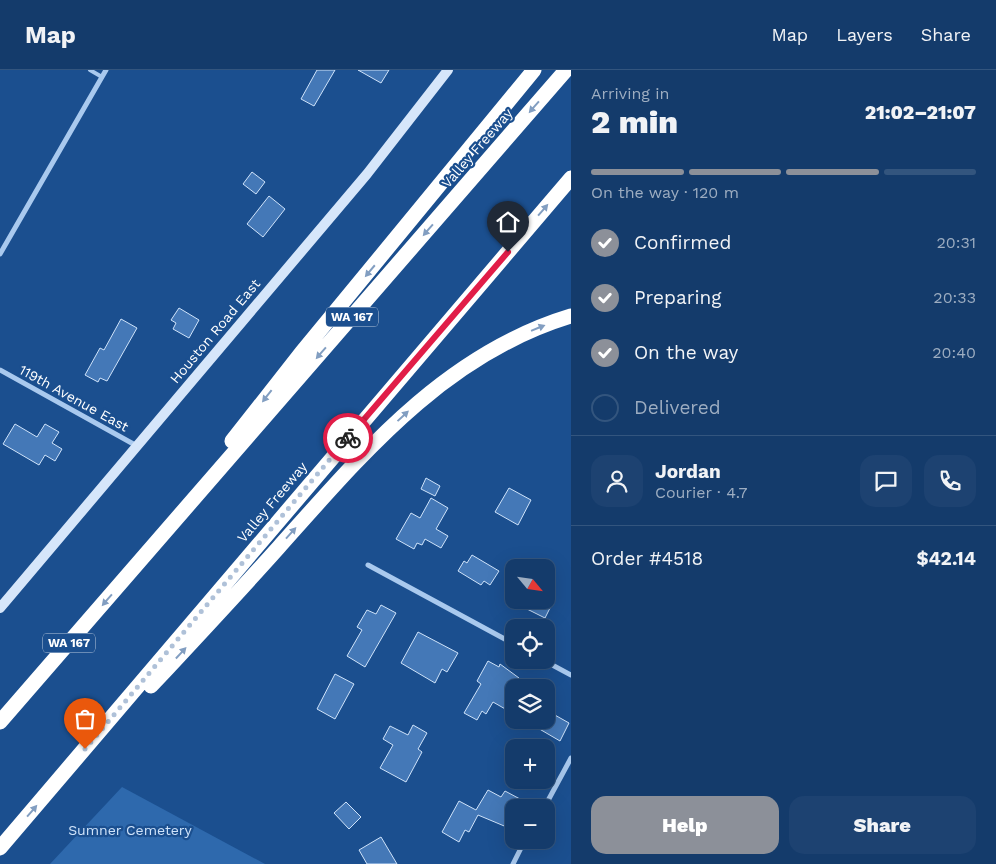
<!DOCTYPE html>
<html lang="en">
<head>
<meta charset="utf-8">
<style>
  :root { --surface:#143b6b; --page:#1d4271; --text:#f1f3f6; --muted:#9dadc1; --line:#33557e; --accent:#8c9099 }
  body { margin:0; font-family:"Work Sans",sans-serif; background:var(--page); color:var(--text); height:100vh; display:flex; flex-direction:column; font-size:19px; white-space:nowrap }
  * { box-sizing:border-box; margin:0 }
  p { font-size:16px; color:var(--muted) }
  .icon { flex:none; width:28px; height:28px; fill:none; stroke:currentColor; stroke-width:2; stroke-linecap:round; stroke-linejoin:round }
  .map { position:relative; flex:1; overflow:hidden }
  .sheet { display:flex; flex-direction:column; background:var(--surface); width:425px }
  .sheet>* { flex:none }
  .needle { width:32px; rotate:119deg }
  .fabs { position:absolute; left:505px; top:489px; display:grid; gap:10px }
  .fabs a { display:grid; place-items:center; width:50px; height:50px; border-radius:10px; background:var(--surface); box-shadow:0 5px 20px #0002,0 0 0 1px var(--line); font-size:25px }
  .pin { position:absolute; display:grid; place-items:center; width:42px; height:42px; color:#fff; margin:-51px -21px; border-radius:50% 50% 50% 0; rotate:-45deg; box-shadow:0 0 5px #0007 }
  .pin .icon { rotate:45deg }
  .courier { position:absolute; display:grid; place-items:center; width:50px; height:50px; margin:-25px; border:4px solid #e11d48; border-radius:50%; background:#fff; color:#222; box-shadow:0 1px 6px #0007 }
  .headline em { font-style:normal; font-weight:800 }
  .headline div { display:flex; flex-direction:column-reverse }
  .headline { display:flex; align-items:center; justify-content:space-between; height:85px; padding:0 20px }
  h1 { font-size:32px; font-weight:800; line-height:38px }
  .bar { display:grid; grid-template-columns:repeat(4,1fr); gap:8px 5px; align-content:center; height:60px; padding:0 20px }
  .bar i { height:6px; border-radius:4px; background:var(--line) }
  .bar .on { background:var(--accent) }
  .bar p { grid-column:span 4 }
  .line { display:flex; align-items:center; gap:12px; padding:0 20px; border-top:1px solid var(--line) }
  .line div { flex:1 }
  .round { display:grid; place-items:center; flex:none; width:52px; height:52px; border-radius:15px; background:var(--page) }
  ol { padding:0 20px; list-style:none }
  li { display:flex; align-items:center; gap:15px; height:55px }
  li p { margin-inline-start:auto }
  li .icon { padding:5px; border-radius:50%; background:var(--accent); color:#fff; stroke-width:4 }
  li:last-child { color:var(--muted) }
  li i { width:28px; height:28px; border:2px solid var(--line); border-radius:50% }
  .cta { display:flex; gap:10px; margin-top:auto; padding:10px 20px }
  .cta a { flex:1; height:58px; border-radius:15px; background:var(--accent); color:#fff; font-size:20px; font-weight:800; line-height:58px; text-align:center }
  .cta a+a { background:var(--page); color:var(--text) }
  header { display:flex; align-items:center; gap:30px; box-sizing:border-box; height:70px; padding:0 25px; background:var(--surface); border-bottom:1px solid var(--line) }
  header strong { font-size:24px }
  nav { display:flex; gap:28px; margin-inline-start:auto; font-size:18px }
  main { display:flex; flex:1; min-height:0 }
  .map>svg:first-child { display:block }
  .green { fill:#2e69ad }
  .building { fill:#4478b7; stroke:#cfe3fa }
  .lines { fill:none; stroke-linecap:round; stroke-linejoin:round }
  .lane { stroke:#a9c9ee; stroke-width:4 }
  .street { stroke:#a9c9ee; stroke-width:5 }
  .secondary { stroke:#d6e6fa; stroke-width:10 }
  .highway { stroke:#fff; stroke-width:15 }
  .oneway { fill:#829ec1 }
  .done { stroke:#afc1d8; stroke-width:5; stroke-dasharray:0 9 }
  .route { stroke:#e11d48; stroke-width:6 }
  .labels { text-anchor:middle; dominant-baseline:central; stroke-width:4.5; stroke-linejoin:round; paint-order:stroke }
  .shield { fill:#1b4f8f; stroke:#bbcadd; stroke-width:1 }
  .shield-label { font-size:12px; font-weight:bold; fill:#fff }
  .street-label { font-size:14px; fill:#fff; stroke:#1b4f8f }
  .park-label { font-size:14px; fill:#cfe3fa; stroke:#1b4f8f }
</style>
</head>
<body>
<header>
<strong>Map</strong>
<nav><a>Map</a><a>Layers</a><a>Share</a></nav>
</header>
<main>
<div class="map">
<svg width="571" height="794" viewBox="0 0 571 794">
  <rect width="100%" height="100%" fill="#1b4f8f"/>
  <!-- green -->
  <path class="green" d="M122,717L265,794H50Z"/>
  <!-- building -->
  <path class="building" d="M317,0H335L314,36L301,29Z
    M358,0H389L381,13Z
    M252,102L265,112L256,124L243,114Z
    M269,126L285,139L263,167L247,154Z
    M179,238L199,250L189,268L173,259L176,253L171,250Z
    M121,249L137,258L107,311L100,308L98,312L85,305L100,278L104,280Z
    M15,354L37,367L45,354L59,362L52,373L62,379L55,391L45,385L39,395L3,374Z
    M426,408L440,416L435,426L421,419Z
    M509,418L531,430L518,455L495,442Z
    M431,428L448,438L436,459L448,466L441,478L425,469L422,475L417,473L414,479L396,469L411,443L420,448Z
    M472,485L499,501L490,515L484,511L481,515L458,501L464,491L467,493Z
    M530,530H554L545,548L525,538Z
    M381,535L396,543L365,597L347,586L362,560L357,557L367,540L376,544Z
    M418,562L458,583L447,602L442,599L435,613L401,593Z
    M488,591L499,597L500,594L519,608L514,618V644L493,632L486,644L482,641L477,650L464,643L481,614L477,611Z
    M335,604L354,614L335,649L317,639Z
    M546,640L569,653L560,671L524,650H546Z
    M413,655L427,663L418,679L422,682L406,712L380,698L393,675L383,669L390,656L408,665Z
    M488,720L501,727L505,721L520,729L514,738V749L509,758L478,745L469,762L465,760L459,772L442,762L459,731L476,740Z
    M346,732L361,747L349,759L334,743Z
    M381,767L397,794H367L359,780Z"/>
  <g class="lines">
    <!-- lane -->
    <path class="lane" d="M90,0L102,7"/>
    <!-- street -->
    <path class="street" d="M0,184L106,0
      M0,300L137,376
      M368,495L514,574
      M543,590L571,605
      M544,738L571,688
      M513,794L525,770"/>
    <!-- secondary -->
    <path class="secondary" d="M0,538L367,104L448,0"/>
    <!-- highway -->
    <path class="highway" d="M232,371L302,282L534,0
      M151,616C194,570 237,524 279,477C363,383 445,284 571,246
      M0,652L566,0
      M0,778L571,108"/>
  </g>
  <!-- one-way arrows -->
  <defs><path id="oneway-solid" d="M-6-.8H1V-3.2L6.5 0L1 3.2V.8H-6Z" transform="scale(1.25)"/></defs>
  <g class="oneway">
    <use href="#oneway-solid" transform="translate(534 37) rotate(131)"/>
    <use href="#oneway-solid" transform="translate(543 140) rotate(-49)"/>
    <use href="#oneway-solid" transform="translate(428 160) rotate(131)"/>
    <use href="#oneway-solid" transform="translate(370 201) rotate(130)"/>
    <use href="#oneway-solid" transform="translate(538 258) rotate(-22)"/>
    <use href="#oneway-solid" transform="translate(321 283) rotate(131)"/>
    <use href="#oneway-solid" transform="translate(267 326) rotate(128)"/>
    <use href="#oneway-solid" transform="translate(403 346) rotate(-43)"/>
    <use href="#oneway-solid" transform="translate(291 463) rotate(-48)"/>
    <use href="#oneway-solid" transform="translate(107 530) rotate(131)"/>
    <use href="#oneway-solid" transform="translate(181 583) rotate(-47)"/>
    <use href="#oneway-solid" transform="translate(32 741) rotate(-49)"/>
  </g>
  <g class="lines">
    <!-- done -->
    <path class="done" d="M85,679L348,368"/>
    <!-- route -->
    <path class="route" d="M348,368L508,182"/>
  </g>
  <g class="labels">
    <!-- shield labels -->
    <g class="shield">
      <rect x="326" y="237.5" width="52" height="19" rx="4"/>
      <rect x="43" y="563.5" width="52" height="19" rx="4"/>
    </g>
    <g class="shield-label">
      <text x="352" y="247">WA 167</text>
      <text x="69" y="573">WA 167</text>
    </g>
    <!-- street labels -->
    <g class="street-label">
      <text transform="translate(477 78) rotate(-49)">Valley Freeway</text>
      <text transform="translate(215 261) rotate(-50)">Houston Road East</text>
      <text transform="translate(74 328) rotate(29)">119th Avenue East</text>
      <text transform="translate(272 432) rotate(-50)">Valley Freeway</text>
    </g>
    <!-- park labels -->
    <g class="park-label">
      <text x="130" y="760">Sumner Cemetery</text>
    </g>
  </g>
</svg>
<div class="fabs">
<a><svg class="needle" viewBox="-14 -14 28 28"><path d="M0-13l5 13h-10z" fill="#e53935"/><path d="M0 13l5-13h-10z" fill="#9dadc1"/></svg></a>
<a><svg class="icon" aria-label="locate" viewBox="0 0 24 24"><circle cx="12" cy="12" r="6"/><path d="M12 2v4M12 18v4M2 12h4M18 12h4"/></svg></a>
<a><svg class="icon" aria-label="layers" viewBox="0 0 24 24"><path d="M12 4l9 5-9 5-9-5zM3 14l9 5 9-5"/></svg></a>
<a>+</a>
<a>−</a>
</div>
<div class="pin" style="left:85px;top:679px;background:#ea580c"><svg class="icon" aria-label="bag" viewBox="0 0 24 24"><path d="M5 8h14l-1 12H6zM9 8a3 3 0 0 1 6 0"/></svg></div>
<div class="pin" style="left:508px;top:182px;background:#1f2937"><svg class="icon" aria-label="home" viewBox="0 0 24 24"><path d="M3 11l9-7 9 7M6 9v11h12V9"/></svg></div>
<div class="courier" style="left:348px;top:368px"><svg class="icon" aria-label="bike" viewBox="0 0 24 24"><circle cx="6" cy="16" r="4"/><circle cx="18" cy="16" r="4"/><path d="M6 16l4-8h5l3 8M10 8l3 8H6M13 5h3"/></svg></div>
</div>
<section class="sheet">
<div class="headline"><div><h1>2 min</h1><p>Arriving in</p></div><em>21:02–21:07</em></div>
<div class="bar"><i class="on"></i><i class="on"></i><i class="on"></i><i></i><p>On the way · 120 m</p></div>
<ol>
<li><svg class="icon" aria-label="check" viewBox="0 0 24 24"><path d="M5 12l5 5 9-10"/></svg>Confirmed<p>20:31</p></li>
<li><svg class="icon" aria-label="check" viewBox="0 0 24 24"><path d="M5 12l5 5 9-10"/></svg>Preparing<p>20:33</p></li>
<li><svg class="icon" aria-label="check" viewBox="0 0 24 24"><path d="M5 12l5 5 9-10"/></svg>On the way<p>20:40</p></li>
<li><i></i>Delivered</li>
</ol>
<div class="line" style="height:90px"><a class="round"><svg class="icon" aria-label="person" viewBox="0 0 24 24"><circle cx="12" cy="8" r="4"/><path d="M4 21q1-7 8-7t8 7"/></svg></a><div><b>Jordan</b><p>Courier · 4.7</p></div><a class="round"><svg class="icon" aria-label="chat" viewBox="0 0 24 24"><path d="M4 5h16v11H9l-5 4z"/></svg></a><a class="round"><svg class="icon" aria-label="phone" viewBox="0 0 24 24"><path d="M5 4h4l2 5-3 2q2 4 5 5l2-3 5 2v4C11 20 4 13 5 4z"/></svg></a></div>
<div class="line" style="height:65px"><div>Order #4518</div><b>$42.14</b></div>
<div class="cta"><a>Help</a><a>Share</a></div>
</section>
</main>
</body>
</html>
